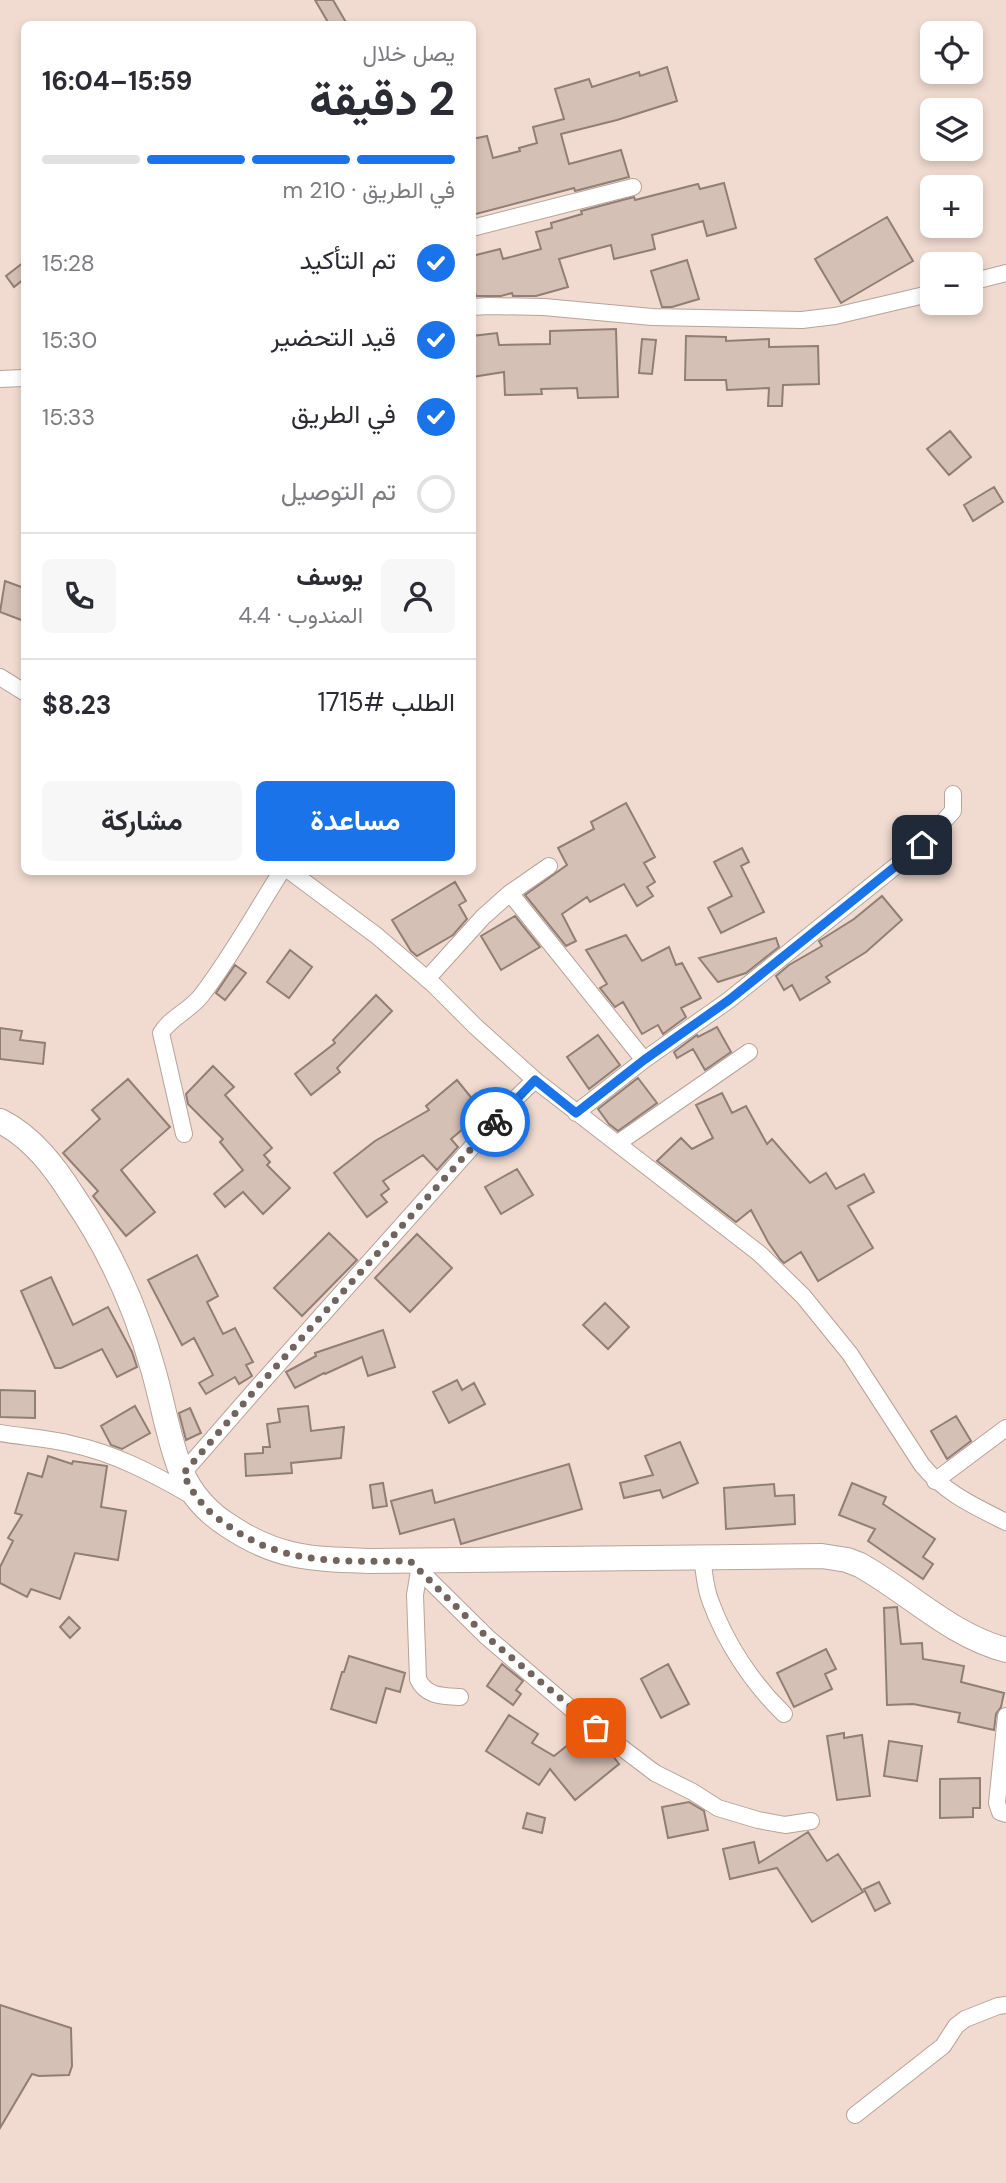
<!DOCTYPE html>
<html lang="ar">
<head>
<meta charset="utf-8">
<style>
  :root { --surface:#fff; --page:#f7f7f7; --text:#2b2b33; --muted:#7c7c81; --line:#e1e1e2; --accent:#1a73e8 }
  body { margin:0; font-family:"DM Sans",Vazirmatn,sans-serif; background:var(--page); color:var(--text); direction:rtl; height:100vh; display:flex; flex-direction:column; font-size:26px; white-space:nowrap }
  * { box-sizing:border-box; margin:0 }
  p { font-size:23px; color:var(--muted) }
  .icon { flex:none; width:38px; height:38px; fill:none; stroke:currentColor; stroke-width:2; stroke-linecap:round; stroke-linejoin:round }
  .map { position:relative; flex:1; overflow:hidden; direction:ltr }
  .details { position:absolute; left:21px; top:21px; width:455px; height:854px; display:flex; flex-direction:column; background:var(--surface); border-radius:10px; box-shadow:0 4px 10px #0003; direction:rtl }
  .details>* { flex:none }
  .controls { position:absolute; left:920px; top:21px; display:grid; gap:14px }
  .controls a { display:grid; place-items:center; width:63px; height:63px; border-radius:10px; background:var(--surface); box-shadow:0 4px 10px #0003; font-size:35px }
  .pin { position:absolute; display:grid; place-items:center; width:60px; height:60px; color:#fff; margin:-30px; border-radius:14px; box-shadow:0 4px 10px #0006 }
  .courier { position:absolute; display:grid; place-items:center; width:70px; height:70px; margin:-35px; border:5px solid #1a73e8; border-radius:50%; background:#fff; color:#222; box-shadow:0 2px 9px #0007 }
  .summary em { font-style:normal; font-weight:700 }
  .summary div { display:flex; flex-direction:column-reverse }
  .summary { display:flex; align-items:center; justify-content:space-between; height:119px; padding:0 21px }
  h1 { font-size:46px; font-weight:700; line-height:52px }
  .bar { display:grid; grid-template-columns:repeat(4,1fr); gap:10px 7px; align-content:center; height:84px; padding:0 21px }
  .bar i { height:9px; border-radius:5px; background:var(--line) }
  .bar .on { background:var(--accent) }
  .bar p { grid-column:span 4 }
  .line { display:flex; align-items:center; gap:18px; padding:0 21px; border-top:2px solid var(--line) }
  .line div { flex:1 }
  .round { display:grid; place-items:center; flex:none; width:74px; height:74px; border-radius:10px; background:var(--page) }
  ol { padding:0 21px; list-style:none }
  li { display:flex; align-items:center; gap:21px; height:77px }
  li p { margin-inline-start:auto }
  li .icon { padding:7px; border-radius:50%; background:var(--accent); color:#fff; stroke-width:4 }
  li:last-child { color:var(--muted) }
  li i { width:38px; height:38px; border:4px solid var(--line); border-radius:50% }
  .primary-button { display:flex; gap:14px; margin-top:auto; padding:14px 21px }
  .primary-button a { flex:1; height:80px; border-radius:10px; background:var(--accent); color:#fff; font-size:28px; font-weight:700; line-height:80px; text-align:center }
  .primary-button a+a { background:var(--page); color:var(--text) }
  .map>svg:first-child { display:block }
  .building { fill:#d5c0b6; stroke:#917e74; stroke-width:2 }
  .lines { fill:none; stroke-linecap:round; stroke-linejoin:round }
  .street-casing { stroke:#b7a398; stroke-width:18 }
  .primary-casing { stroke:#b7a398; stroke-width:26 }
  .street { stroke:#fff; stroke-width:16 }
  .primary { stroke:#fff; stroke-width:24 }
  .done { stroke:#71645e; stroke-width:7; stroke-dasharray:0 12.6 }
  .route { stroke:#1a73e8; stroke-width:9 }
</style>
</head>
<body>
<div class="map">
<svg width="1006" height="2183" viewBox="0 0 1006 2183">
  <rect width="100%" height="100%" fill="#f1dbd1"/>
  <!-- building -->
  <path class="building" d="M315,0H333L347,24H329Z
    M667,67L677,101L617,120L561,134L569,164L621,150L629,177L575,191L574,188L472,215V139L487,136L493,158L520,151L519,148L537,143L533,127L564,119L555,89L589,79L592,87L639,72L640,76Z
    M724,183L736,228L707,236L703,221L652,235L655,249L614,259L611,245L559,259L568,287L536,296H513L512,293L501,296H476L472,282V256L500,249L503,259L541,249L536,232L552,228L551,223L582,214L581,211L634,197L635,200L698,184L700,189Z
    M887,217L913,261L841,303L815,259Z
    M687,260L699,299L672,307H662L651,271Z
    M24,262V279L14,287L6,276Z
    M616,329L618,397L578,398L577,388L541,389L542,394L505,395L504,372L472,377V336L497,333L499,345L550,344V331Z
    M686,336L726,337V341L769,339V347L818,346L819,384L783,385L782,406H768L769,388L727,390L726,380H685Z
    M642,339L656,340L652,374L639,373Z
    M950,431L971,457L949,475L927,449Z
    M994,487L1003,502L973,521L964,505Z
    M5,581L24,588V621L0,612Z
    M626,803L655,857L644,863L655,882L647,887L653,896L637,906L624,884L590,902L587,897L562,914L576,941L566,946L525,895L567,865L558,848L594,829L591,822Z
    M742,848L749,862L741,866L764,912L721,933L708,908L732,896L714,862Z
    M455,882L466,901L459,905L467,919L453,935L417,956L411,951L392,920Z
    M882,896L902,920L866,952L826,977L830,982L800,1000L792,985L784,990L776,976L789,965L822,946L819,941L854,919Z
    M515,916L540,947L501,970L481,936Z
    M626,935L642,961L669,947L676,965L682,963L701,998L681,1008L686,1017L663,1034L658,1025L642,1034L623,1002L615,1007L600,988L607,984L586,950Z
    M776,938L779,947L746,973L718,982L699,958Z
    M290,950L312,967L289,998L267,982Z
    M235,965L246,973L225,1000L216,993Z
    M376,995L392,1011L337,1068L340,1072L311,1095L295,1074L335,1043L333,1040Z
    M717,1027L731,1052L705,1070L693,1049L677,1058L674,1052L697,1035L698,1037Z
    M0,1028L22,1031L20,1040L45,1043L43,1064L0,1059Z
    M598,1035L620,1065L589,1089L567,1057Z
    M213,1066L234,1087L225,1095L272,1148L264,1155L270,1162L267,1165L290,1188L263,1214L243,1192L225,1207L214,1194L243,1170L220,1142L223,1139L188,1104L186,1094Z
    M638,1078L657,1103L618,1131L609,1124L598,1109Z
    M128,1079L170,1127L121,1170L155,1212L126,1236L93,1196L98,1191L63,1153L100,1119L92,1110Z
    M457,1080L483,1112L451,1139L458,1147L437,1170L423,1155L383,1181L389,1189L381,1195L387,1202L367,1217L334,1173L375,1141L429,1110L426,1106Z
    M722,1093L732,1113L746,1106L767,1144L772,1139L810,1183L826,1173L836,1189L864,1174L874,1192L848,1206L873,1248L818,1281L801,1252L784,1263L780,1259L768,1242L751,1210L736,1222L657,1161L681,1138L692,1149L713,1138L696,1105Z
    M517,1169L533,1195L501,1214L485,1187Z
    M329,1233L357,1260L302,1316L274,1288Z
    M417,1234L452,1268L410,1312L375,1278Z
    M197,1255L218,1296L207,1302L223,1334L235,1328L253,1362L246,1365L252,1376L239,1384L235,1377L206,1394L199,1383L213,1375L194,1338L182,1345L148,1280Z
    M51,1277L73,1325L108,1307L132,1352L137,1367L117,1377L102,1349L61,1368H55L21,1291Z
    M605,1303L629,1327L608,1349L583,1325Z
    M383,1330L395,1367L368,1376L362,1357L325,1374L324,1373L295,1388L286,1372L316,1356L315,1353Z
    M457,1380L462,1390L474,1383L485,1404L449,1423L433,1392Z
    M0,1390L35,1391V1418L0,1417Z
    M135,1406L150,1433L122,1449L111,1445L101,1426Z
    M308,1406L311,1431L344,1427L341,1458L291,1463L292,1473L246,1476L245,1454L263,1453V1447H270L267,1424L280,1422L278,1409Z
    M190,1408L201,1433L186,1440L179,1413Z
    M956,1416L971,1441L947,1459L931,1431Z
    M680,1442L698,1483L663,1498L660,1490L624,1498L620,1483L653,1475L645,1456Z
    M48,1456L72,1464L73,1461L107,1466L101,1507L126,1511L118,1560L75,1553L60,1599L31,1589L27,1597L0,1583V1567L13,1541L8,1538L22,1515L15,1513L28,1473L42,1477Z
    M569,1464L582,1509L461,1544L454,1519L400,1534L391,1501L432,1490L435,1503Z
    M383,1483L387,1506L373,1508L370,1485Z
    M852,1483L886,1497L883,1504L935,1539L923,1557L933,1564L923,1579L868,1541L875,1529L839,1515Z
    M774,1484L775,1496L794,1495L795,1524L726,1529L724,1488Z
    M897,1607L901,1644L922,1643L923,1659L964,1666L961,1682L1004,1693L1001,1707L996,1714L994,1730L958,1722L960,1713L913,1704L887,1705L884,1608Z
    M69,1617L80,1628L70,1638L60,1627Z
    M826,1649L836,1669L825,1674L832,1689L794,1707L777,1673Z
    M349,1656L405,1673L400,1692L386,1688L376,1723L331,1709L342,1672H344Z
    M502,1664L523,1681L516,1690L521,1694L513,1705L487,1686Z
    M668,1664L689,1704L661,1718L641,1679Z
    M509,1715L538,1734L532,1743L554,1756L584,1732L593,1741L594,1740L609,1751L619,1764L575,1800L550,1769L539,1785L486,1751Z
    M844,1733V1738L862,1735L870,1796L837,1800L827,1736Z
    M889,1741L922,1746L917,1781L884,1776Z
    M980,1778V1808H973V1817L940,1818V1779Z
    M689,1802L704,1811L708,1830L668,1838L662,1807Z
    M527,1813L545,1818L542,1833L523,1828Z
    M808,1832L827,1861L838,1854L863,1892L812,1922L777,1868L730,1879L723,1849L754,1842L759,1863Z
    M879,1882L890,1903L875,1911L864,1889Z
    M0,2005L71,2028L72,2066L69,2075L39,2076L32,2074L0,2128Z"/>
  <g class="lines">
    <defs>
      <path id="street" d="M472,228L633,187
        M971,282L1006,273
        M472,307L489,306L544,307L652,317L802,320L835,316L933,293
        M0,379L24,378
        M0,677L24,692
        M291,872L377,936L434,985L476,1027L535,1080L760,1254L803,1296L850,1354L922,1465C945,1493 974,1506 1006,1522
        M510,893L644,1060
        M427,979L483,917L510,893L549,866
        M576,1113L644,1060L729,1000L922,845L953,811V794
        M184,1134L161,1033C170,1018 189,1011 201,996C231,957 255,913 281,872
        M618,1143L749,1052
        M0,1433C23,1437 48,1438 71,1444C114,1453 154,1474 192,1496
        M182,1474L256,1389L513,1101L535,1080
        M935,1481L1006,1428
        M702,1557C704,1571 705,1587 710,1600C725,1642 752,1683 784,1714
        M410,1561L487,1637L576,1713L655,1773L693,1792L718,1808L758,1820L785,1825L811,1821
        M419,1571L415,1595L418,1679C426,1697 444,1696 460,1697
        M1006,1716L997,1803L1000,1812L1006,1814
        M855,2115L943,2046L956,2026L965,2019L998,2006L1006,2005"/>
      <path id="primary" d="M0,1121C32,1137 54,1166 73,1196C109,1248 136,1308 153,1369C163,1403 168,1438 181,1471C191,1494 208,1513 229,1526C278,1559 313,1559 370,1561L822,1556L847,1560L860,1565C910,1593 950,1635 1006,1650"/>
    </defs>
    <!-- street casing -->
    <use href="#street" class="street-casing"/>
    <!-- primary casing -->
    <use href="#primary" class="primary-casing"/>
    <!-- street -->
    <use href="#street" class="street"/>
    <!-- primary -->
    <use href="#primary" class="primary"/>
  </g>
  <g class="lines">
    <!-- done -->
    <path class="done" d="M495,1122L256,1389L183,1474C188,1483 193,1493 200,1501C209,1513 221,1521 233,1529C287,1566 347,1561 410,1561L487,1637L596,1728"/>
    <!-- route -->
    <path class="route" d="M495,1122L535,1080L576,1113L644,1060L729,1000L922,845"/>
  </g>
</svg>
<div class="controls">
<a><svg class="icon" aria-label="locate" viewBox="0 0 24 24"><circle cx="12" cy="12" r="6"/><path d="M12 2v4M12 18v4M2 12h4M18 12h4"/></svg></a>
<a><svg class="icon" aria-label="layers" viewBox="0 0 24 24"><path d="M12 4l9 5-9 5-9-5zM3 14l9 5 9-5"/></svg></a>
<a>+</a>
<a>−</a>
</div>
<div class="pin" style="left:596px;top:1728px;background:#ea580c"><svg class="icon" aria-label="bag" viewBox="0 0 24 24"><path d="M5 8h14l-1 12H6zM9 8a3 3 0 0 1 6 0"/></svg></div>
<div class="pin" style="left:922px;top:845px;background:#1f2937"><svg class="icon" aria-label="home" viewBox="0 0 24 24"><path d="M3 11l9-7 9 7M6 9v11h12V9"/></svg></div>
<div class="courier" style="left:495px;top:1122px"><svg class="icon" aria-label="bike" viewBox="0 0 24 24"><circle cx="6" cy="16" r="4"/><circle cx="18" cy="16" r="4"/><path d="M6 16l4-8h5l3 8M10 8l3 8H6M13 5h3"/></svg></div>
<section class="details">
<div class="summary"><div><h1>2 دقيقة</h1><p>يصل خلال</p></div><em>15:59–16:04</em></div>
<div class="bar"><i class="on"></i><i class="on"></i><i class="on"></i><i></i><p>في الطريق · 210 m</p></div>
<ol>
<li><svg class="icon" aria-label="check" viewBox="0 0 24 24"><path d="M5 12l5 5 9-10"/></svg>تم التأكيد<p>15:28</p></li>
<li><svg class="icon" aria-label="check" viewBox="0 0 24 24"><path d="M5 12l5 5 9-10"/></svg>قيد التحضير<p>15:30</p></li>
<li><svg class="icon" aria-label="check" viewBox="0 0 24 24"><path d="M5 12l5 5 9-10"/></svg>في الطريق<p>15:33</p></li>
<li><i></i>تم التوصيل</li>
</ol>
<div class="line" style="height:126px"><a class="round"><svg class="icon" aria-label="person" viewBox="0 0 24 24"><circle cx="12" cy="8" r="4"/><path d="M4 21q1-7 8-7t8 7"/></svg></a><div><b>يوسف</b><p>المندوب · 4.4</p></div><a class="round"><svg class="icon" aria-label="phone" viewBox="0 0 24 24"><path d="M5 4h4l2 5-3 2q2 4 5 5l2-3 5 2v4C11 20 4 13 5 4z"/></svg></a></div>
<div class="line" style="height:91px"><div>الطلب #1715</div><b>$8.23</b></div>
<div class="primary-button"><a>مساعدة</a><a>مشاركة</a></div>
</section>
</div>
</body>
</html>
